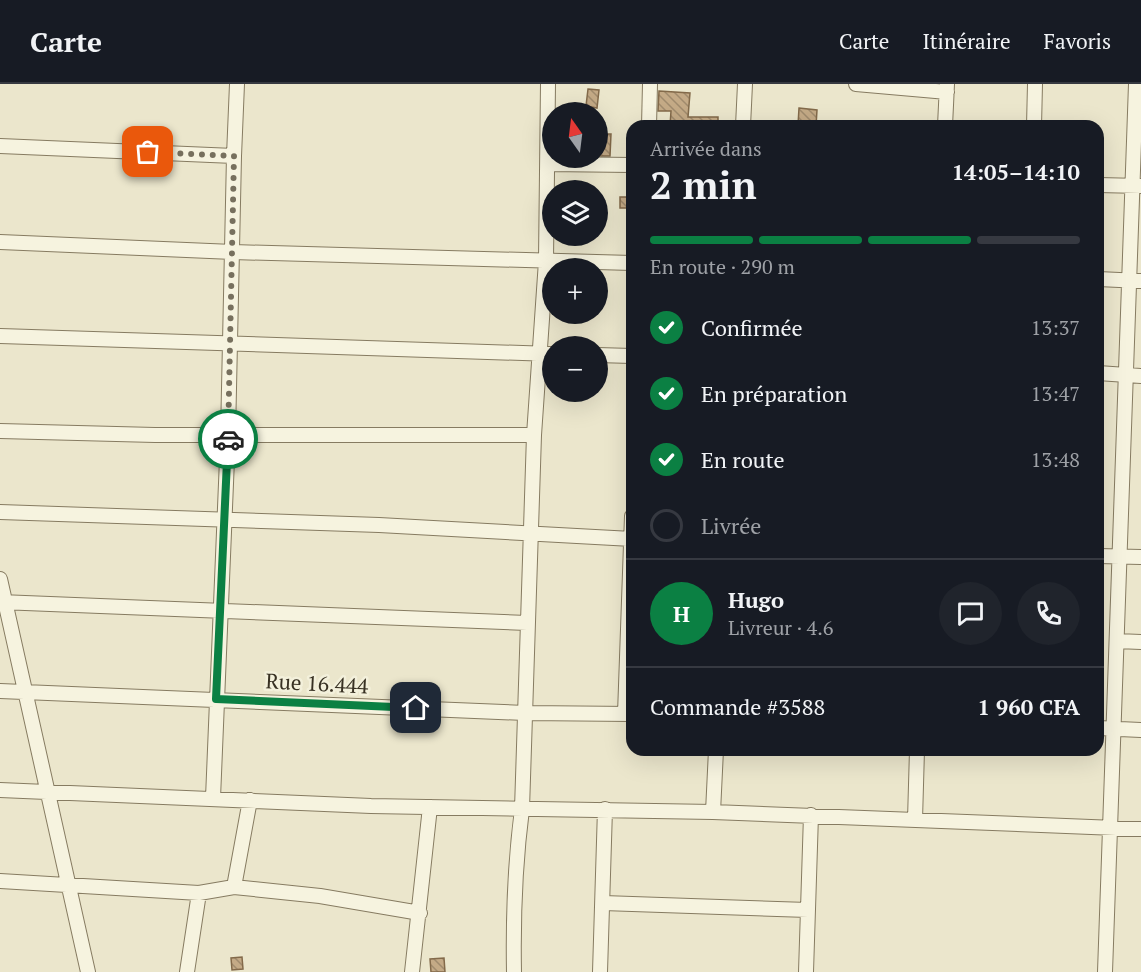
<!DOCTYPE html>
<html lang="fr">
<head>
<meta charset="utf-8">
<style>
  :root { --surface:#171b24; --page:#20242c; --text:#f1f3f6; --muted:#9ea1a6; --line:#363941; --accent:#0b8043 }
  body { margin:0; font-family:"PT Serif",serif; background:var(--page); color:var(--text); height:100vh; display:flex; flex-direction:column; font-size:22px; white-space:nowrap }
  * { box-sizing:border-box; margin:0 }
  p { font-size:20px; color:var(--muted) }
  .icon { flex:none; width:33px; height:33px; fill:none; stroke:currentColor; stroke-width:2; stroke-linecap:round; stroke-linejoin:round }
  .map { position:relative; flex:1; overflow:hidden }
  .details { position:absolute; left:626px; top:36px; width:478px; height:636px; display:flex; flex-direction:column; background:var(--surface); border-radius:18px; box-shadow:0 6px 24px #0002 }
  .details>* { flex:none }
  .needle { width:39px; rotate:346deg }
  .controls { position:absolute; left:542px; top:18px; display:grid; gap:12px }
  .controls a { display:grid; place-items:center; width:66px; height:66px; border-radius:50%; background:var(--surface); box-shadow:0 6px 24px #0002; font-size:30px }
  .pin { position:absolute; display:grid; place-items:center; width:51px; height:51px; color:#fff; margin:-26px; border-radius:12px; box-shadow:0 3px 9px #0006 }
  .courier { position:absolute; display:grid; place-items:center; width:60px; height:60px; margin:-30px; border:4px solid #0b8043; border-radius:50%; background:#fff; color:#222; box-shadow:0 2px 8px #0007 }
  .summary em { font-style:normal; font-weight:700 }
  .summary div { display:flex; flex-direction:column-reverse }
  .summary { display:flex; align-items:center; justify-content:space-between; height:102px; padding:0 24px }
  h1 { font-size:39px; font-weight:700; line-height:45px }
  .bar { display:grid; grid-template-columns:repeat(4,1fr); gap:9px 6px; align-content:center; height:72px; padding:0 24px }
  .bar i { height:8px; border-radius:4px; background:var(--line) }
  .bar .active { background:var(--accent) }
  .bar p { grid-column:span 4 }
  .line { display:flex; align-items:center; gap:15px; padding:0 24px; border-top:2px solid var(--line) }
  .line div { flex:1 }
  .round { display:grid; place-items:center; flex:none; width:63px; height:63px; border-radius:32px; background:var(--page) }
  ol { padding:0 24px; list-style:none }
  li { display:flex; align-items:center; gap:18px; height:66px }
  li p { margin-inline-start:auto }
  li .icon { padding:6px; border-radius:50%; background:var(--accent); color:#fff; stroke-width:4 }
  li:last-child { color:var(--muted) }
  li i { width:33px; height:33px; border:3px solid var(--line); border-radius:50% }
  header { display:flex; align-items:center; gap:36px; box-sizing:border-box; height:84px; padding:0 30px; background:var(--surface); border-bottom:2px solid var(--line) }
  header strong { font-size:28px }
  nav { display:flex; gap:33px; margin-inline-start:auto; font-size:21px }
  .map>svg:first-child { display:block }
  .building { fill:url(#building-back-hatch); stroke:#836a4a; stroke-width:1.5 }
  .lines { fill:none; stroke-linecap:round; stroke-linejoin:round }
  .minor-casing { stroke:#867b61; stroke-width:16 }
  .minor { stroke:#f6f3df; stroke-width:14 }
  .done { stroke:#77705e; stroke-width:6; stroke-dasharray:0 10.8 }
  .route { stroke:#0b8043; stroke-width:8 }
  .labels { text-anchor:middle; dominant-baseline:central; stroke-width:5; stroke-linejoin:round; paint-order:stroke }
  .street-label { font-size:21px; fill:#383123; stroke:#f3f0db }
</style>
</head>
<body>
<header>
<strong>Carte</strong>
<nav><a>Carte</a><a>Itinéraire</a><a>Favoris</a></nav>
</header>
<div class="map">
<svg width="1141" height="888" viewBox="0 0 1141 888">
  <defs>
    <pattern id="building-back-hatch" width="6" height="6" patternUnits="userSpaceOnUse" patternTransform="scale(1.5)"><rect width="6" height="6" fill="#c4aa86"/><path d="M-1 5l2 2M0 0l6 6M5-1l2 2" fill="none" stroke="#a08b6d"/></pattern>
  </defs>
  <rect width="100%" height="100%" fill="#ebe6cc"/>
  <!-- building -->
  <path class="building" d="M588,5L599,6L597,24L586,22Z
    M659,7L690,9L688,33H718V42H670L671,27H658Z
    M799,24L817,26L816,42L798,41Z
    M599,50H611L610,72H598Z
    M620,113H629V124H620Z
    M242,873L243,885L232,886L231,874Z
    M444,874L445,888H431L430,875Z"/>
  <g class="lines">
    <defs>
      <path id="minor" d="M856,0L947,8
        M649,42L650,0
        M743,42L745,0
        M945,42L947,0
        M1034,42L1035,0
        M0,62L234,72L237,0
        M548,80L632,81
        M1098,101L1141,102
        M0,158L233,168L632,179
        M1098,195L1141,197
        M0,252L552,270
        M597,271L632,272
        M1098,289L1141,292
        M0,347L155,351H534
        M0,428L379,441L632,455
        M1098,472L1141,473
        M0,495L88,888
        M0,518L527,539
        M1117,557L1141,558
        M0,607L525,629L632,630
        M625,630L632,432
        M1098,644L1141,646
        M0,706L371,722L713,728L1141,745
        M213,714L228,351L234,72
        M713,728L716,666
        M915,736L917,666
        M0,797L199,809L234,803L320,812L420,829
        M234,803L250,716
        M603,819L808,826
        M187,888L199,809
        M412,888L430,723
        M514,888C513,833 515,779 522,725L534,351L546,177L548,0
        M600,888L605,725
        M806,888L811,731
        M1105,888L1136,0"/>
    </defs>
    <!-- minor casing -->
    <use href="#minor" class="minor-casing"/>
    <!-- minor -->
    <use href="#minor" class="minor"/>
  </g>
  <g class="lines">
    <!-- done -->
    <path class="done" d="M148,68L234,72L228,355"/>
    <!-- route -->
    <path class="route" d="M228,355L216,615L416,624"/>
  </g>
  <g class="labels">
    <!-- street labels -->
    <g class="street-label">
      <text transform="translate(317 599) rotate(3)">Rue 16.444</text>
    </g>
  </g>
</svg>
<div class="controls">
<a><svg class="needle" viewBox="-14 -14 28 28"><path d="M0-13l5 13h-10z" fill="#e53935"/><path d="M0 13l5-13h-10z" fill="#9ea1a6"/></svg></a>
<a><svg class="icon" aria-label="layers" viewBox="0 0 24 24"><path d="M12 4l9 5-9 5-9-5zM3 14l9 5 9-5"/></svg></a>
<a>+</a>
<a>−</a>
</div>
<div class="pin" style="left:148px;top:68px;background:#ea580c"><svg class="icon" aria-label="bag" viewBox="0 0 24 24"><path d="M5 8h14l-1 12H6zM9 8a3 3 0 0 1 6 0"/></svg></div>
<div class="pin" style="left:416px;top:624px;background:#1f2937"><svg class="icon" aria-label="home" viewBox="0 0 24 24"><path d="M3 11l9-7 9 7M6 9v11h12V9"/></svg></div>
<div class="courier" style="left:228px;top:355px"><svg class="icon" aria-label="car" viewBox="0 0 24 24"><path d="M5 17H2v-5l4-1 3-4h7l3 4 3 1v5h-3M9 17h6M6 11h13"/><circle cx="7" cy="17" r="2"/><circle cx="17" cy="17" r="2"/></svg></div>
<section class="details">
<div class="summary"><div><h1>2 min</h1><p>Arrivée dans</p></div><em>14:05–14:10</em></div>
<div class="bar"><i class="active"></i><i class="active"></i><i class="active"></i><i></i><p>En route · 290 m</p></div>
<ol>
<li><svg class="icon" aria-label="check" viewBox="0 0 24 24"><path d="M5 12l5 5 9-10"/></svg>Confirmée<p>13:37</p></li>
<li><svg class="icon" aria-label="check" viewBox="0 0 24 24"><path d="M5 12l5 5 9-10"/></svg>En préparation<p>13:47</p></li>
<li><svg class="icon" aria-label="check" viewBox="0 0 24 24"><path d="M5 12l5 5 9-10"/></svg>En route<p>13:48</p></li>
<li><i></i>Livrée</li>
</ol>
<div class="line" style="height:108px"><b class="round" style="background:var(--accent);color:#fff">H</b><div><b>Hugo</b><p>Livreur · 4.6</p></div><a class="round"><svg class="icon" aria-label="chat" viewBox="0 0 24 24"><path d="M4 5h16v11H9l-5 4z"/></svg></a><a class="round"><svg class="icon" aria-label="phone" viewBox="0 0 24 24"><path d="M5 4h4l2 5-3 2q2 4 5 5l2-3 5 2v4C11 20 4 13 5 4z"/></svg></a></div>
<div class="line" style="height:78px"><div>Commande #3588</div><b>1 960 CFA</b></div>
</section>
</div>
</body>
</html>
